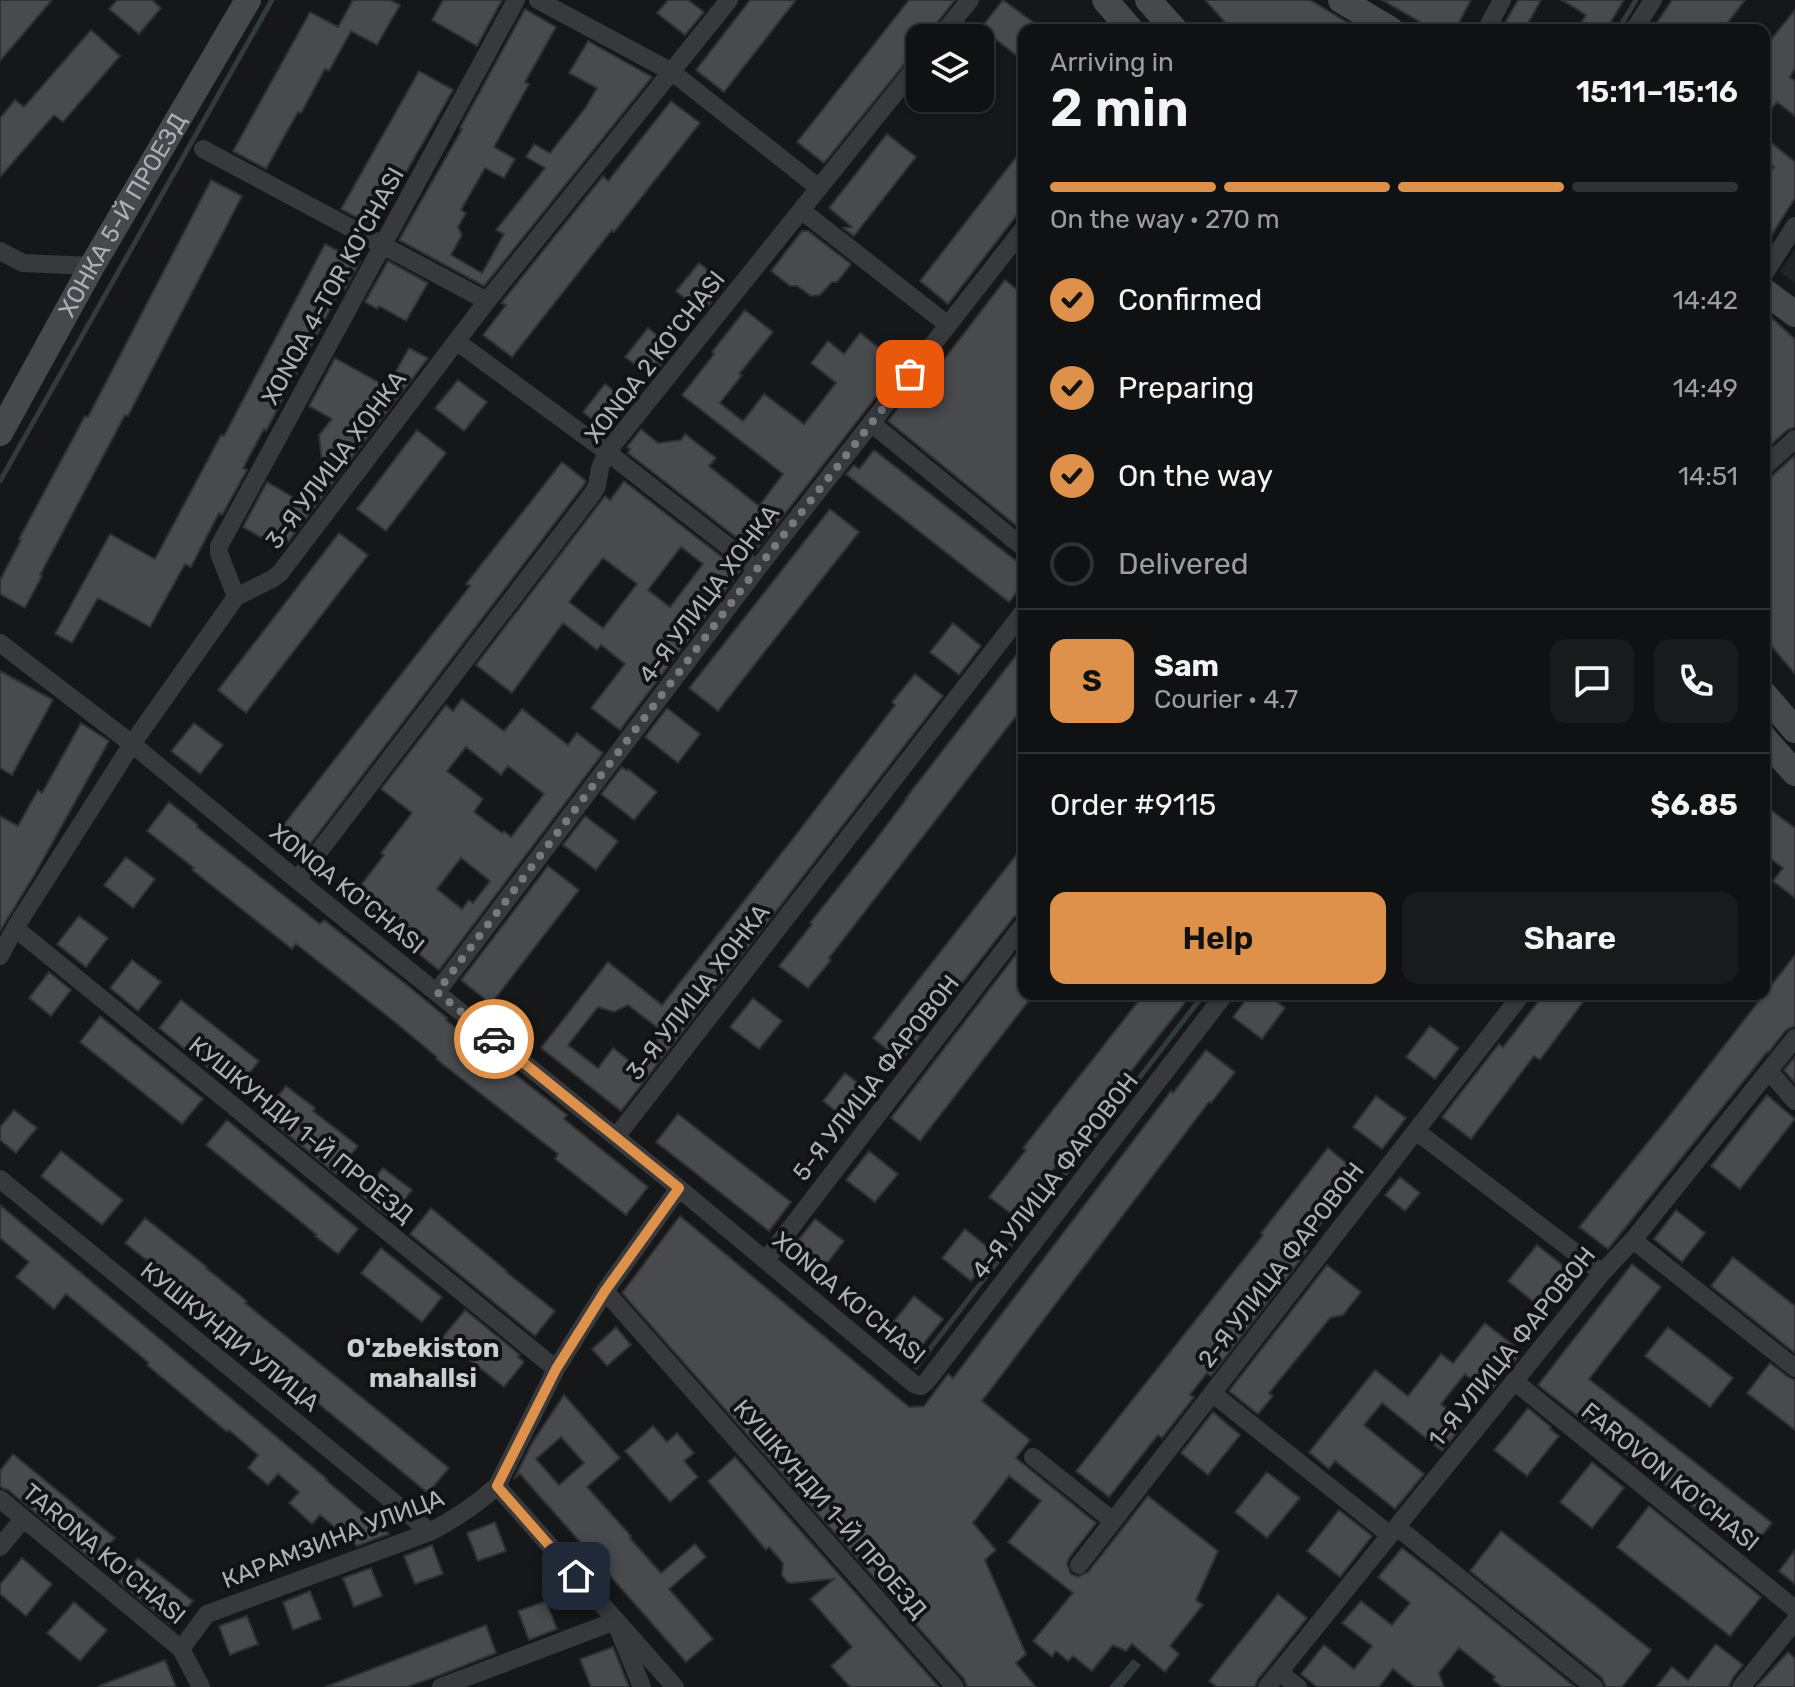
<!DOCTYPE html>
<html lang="en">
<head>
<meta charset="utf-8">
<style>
  :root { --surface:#101112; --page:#191a1b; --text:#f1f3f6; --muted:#9c9d9f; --line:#303132; --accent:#dd914a }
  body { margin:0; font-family:Rubik,sans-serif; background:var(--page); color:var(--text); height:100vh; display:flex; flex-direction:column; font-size:30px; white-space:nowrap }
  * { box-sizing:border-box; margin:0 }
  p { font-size:26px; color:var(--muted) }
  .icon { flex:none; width:44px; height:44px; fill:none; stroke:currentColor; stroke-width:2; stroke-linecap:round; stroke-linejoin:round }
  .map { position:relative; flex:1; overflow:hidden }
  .side { position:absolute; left:1018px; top:24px; width:752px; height:976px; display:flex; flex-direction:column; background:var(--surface); border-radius:16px; box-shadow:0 2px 6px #0004,0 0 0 2px var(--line) }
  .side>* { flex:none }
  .controls { position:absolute; left:906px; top:24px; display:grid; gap:16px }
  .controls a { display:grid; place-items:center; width:88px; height:88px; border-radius:16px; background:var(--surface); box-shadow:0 2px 6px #0004,0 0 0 2px var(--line); font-size:40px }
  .pin { position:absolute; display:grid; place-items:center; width:68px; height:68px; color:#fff; margin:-34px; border-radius:16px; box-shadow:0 4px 12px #0006 }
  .courier { position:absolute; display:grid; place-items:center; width:80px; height:80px; margin:-40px; border:6px solid #dd914a; border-radius:50%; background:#fff; color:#222; box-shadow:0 2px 10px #0007 }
  .head em { font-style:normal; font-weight:600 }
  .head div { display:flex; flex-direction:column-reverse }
  .head { display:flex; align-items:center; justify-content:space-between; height:136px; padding:0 32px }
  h1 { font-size:52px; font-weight:600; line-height:60px }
  .bar { display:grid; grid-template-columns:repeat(4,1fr); gap:12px 8px; align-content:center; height:96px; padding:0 32px }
  .bar i { height:10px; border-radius:6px; background:var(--line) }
  .bar .current { background:var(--accent) }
  .bar p { grid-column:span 4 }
  .line { display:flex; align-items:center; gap:20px; padding:0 32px; border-top:2px solid var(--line) }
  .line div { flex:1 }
  .round { display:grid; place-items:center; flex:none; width:84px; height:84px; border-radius:16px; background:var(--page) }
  ol { padding:0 32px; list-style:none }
  li { display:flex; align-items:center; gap:24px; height:88px }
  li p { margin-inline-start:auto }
  li .icon { padding:8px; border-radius:50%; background:var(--accent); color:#111; stroke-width:4 }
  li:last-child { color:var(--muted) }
  li i { width:44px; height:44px; border:4px solid var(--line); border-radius:50% }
  .cta { display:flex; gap:16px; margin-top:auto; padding:16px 32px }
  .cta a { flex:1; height:92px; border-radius:16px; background:var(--accent); color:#111; font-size:32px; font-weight:600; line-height:92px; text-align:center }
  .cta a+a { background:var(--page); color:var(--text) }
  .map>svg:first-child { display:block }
  .built { fill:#222325 }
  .water { fill:#313b3f }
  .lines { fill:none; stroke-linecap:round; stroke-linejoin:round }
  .stream { stroke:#313b3f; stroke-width:5 }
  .building { fill:#484a4d; stroke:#313134; stroke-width:2; fill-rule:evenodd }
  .street { stroke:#38393c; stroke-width:18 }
  .secondary { stroke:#46494c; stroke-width:26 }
  .done { stroke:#767a7f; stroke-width:8; stroke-dasharray:0 14.4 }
  .route { stroke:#dd914a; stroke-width:10 }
  .labels { text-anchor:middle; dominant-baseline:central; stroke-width:8; stroke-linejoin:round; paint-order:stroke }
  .street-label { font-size:24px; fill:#aab0b6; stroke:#111213 }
  .neighbourhood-label { font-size:26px; font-weight:bold; fill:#caced3; stroke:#111213 }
</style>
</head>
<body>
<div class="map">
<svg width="1795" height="1687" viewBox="0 0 1795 1687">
  <rect width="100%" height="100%" fill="#161718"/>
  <!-- built -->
  <path class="built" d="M1795,249V283L1780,272Z"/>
  <!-- water -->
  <path class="water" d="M1133,1659L1141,1665L1123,1687H1109Z"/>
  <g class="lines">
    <!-- stream -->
    <path class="stream" d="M1618,30L1636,0
      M0,481L272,0
      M916,1367L1204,994"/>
  </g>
  <!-- building -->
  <path class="building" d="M0,0H52L0,61Z
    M117,0H152L161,8L139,34L109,9Z
    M353,0H390L400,5L377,45L351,31L329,71L325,69L301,113L298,112L266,169L233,151L310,12L338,27Z
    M443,0H502L477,46L432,20Z
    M668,0H688L704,12L685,35L657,13Z
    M750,0H796L724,92L696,70Z
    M909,0H955L925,38H920V45L824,163L797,142Z
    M1003,0L1033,22L1026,30H1024V61L981,28Z
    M1205,0H1310L1360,30H1220L1225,22Z
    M1382,0H1471L1455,30H1434Z
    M1518,0H1541L1524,30H1501Z
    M1562,0H1624L1606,30H1577L1586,15Z
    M1672,0H1745L1722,30H1652Z
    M525,9L556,27L525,82L529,84L494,147L515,159L504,178L485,168L461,210L466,213L458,227L462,235L451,255L482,273L504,234L496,230L545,168L526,157L534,144L550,153L586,107L597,88L569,73L588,41L652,77L484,286L399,240L462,129L460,128Z
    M1795,10V68L1790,77L1795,81V116L1777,102L1764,118V48Z
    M91,30L120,56L63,122L54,115L0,177V118L15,100L24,107Z
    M419,71L453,90L375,227L341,209Z
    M671,101L700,123L614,232L612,230L512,357L483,335L506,305L501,303L603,176L608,181Z
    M887,134L916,157L854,236L843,228L852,227L829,208Z
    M1764,137L1795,162V198L1764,247V179L1774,167L1764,159Z
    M1024,147V206L948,304L920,281Z
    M211,180L242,196L128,416L125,415L40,575L42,576L25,608L0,594V580L21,540L19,539L85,416L88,417Z
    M802,231H808L851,264L837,282H832L820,295L811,296L797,286H790L771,271Z
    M325,244L360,262L344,291L341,289L266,431L264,429L243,468L247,470L222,515L219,513L191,567L185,564L150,627L98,598L72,643L55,634L110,534L155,559L221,435L224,436Z
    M388,261L428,283L406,321L379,306L377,309L365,302Z
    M699,263L726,284L703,313L676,291Z
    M1005,280L1024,295V532L888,421L920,380L925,384Z
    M745,310L773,332L739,374L742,375L720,403L743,421L764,394L804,424L836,383L811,363L828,341L844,354L860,333L901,365L755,552L628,453L630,449L627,447L641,429L658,443L681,440L685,434L716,458L709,466L759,506L783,474L682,395L714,354L712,352Z
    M1764,311L1795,339V427L1787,430L1764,451Z
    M648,328L674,349L652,377L625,357Z
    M409,348L428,358L282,550L243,527L267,482L303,503L330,469L322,463L319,435L332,419L309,406L335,358L387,387Z
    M458,380L487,402L464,431L435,408Z
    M605,384L631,403L608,432L583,412Z
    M417,430L446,453L386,531L357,509Z
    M874,450L1024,567V583L1009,602L846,474L854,465L859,469Z
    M1795,455V674L1764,637V479L1772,476Z
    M562,462L586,481L583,486L304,852L278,832L470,586L466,584Z
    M624,481L740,571L620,730L591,708L625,664L601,645L597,650L563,623L512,693L476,665L605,496L610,500ZM681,547L703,564L670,607L648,590ZM603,558L637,584L603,628L569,602Z
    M830,509L859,532L718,711L689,688Z
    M339,533L368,555L246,713L218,690Z
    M953,623L981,646L959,675L930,652Z
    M1024,645V706L829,958L831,960L808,988L779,966L812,924L810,923L874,842L907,798H906Z
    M0,671L53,700L12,775L0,768Z
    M915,674L943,696L621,1111L541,1048L608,962L662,1005L795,836L895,705L892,702ZM628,1005L663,1032L636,1066L613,1048L598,1068L568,1045L598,1007L614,1012Z
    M462,699L504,731L522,709L568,745L577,733L603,753L439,970L387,929L388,927L351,898L384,855L381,853L412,813L381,789L446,705L453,711ZM466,747L501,775L508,766L544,794L511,837L504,831L502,833L474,812L483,799L447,771ZM461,858L490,881L473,903L469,900L462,909L437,889Z
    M667,708L700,734L678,763L645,737Z
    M81,723L109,741L35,874L0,931V816L18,826L38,790L42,793Z
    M194,723L223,745L200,774L171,751Z
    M622,767L627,771L628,769L657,792L634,820L601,794Z
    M169,802L198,825L197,827L320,924L324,920L407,985L447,1018L446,1020L567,1115L564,1119L648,1187L626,1215L555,1159L558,1154L436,1059L437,1057L396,1023L296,944L292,949L192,870L194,868L147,831Z
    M1764,805L1795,828V898L1773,881L1783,868L1764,854Z
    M585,816L618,841L596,870L563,845Z
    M1024,845V912L1014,917L901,1061L873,1038Z
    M126,857L155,879L133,908L104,885Z
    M548,866L579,890L491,1004L461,980Z
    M79,916L108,938L86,967L57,944Z
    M1024,944V994H1034L920,1141L891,1118Z
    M1795,955V1026L1786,1030L1768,1053L1767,1052L1608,1249L1579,1227L1670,1115Z
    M132,960L161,982L138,1011L110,988Z
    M49,972L71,990L51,1016L29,998Z
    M1144,994H1192L1038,1189L1040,1191L1018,1219L989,1197L1026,1150L1023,1148Z
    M1250,994H1267L1285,1008L1262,1039L1233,1017Z
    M1544,994H1589L1540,1060L1534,1056L1471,1139L1442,1117L1499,1044L1503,1047Z
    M753,998L782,1021L759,1049L730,1027Z
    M181,1000L259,1061L236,1090L159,1028Z
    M100,1016L203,1099L182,1124L80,1042Z
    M1430,1026L1459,1048L1435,1079L1406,1057Z
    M1206,1050L1235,1072L1211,1103L1209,1102L982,1401L1030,1440L1016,1458L1096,1523L1069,1558L1067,1564L1071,1574L1078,1577L1088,1572L1148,1496L1218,1551L1196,1600L1203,1605L1170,1646L1179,1654L1165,1672L1132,1644L1126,1651L1113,1645L1092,1671L1073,1656L1068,1661L1056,1651L1052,1657L1033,1641L1073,1593L1008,1542L1041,1501L1009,1476L973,1523L996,1550L985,1560L1026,1654L1016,1663L1036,1687H967L964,1679L622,1293L680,1216L909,1407L924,1406L948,1374L953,1378L1171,1091L1173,1093Z
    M1795,1057V1083L1784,1070Z
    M845,1073L874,1095L852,1124L823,1101Z
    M286,1086L315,1108L313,1111L358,1146L336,1174L263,1114Z
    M1767,1095L1795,1119L1740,1189L1711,1166Z
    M1376,1096L1406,1118L1382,1149L1353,1127Z
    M14,1110L37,1128L16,1153L0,1140V1127Z
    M678,1114L791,1202L769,1231L656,1142Z
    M227,1120L358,1229L338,1254L315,1236L317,1235L206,1145Z
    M1328,1148L1360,1174L1304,1246L1308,1250L1211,1376L1207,1373L1190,1395L1194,1397L1162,1438L1158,1435L1109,1497L1076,1471L1263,1235L1261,1233Z
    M61,1151L123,1200L102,1225L41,1176Z
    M869,1151L898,1174L875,1202L846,1180Z
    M383,1168L412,1190L390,1218L361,1195Z
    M1400,1177L1420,1193L1405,1211L1385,1195Z
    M0,1205L327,1479L326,1480L389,1534L357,1546L320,1515L312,1524L289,1503L299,1492L278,1474L268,1485L248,1468L258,1455L229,1430L227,1432L147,1365L149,1363L66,1294L54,1309L16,1277L29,1262L0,1238Z
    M431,1208L507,1271L506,1272L555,1311L535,1336L410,1234Z
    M1676,1210L1705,1233L1682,1262L1654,1239Z
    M145,1218L207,1267L206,1268L247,1301L245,1303L287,1337L449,1468L428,1493L245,1344L246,1342L204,1308L206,1307L125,1243Z
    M815,1219L844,1241L822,1270L793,1247Z
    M965,1229L994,1252L971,1281L942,1258Z
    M1537,1245L1575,1275L1546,1312L1508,1281Z
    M381,1248L442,1297L422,1322L361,1273Z
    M1733,1257L1795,1306V1353L1711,1286Z
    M1632,1264L1661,1287L1589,1379L1772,1523L1749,1551L1538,1385Z
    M1327,1265L1361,1292L1343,1315L1330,1318L1269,1393L1273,1396L1258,1414L1229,1391Z
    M914,1296L943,1319L920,1348L891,1325Z
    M465,1310L520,1355L518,1357L524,1362L504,1387L442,1338Z
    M1485,1323L1522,1352L1489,1393L1465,1374L1441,1404L1465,1423L1442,1451L1382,1403L1364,1425L1424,1474L1395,1509L1335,1461L1329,1469L1309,1452L1375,1370L1408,1396L1441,1354L1453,1363Z
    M616,1327L631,1345L607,1366L592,1349Z
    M1668,1327L1733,1378L1710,1407L1645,1356Z
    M1770,1363L1788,1377L1795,1380V1430L1747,1393Z
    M564,1395L620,1458L587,1487L631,1536L630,1538L661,1573L695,1544L706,1557L669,1589L713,1639L686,1662L520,1474L514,1479L532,1443ZM561,1437L584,1463L559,1485L536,1459Z
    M1528,1408L1551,1427L1550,1429L1559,1436L1527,1476L1494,1450Z
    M1213,1412L1240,1435L1208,1475L1181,1453Z
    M653,1426L667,1442L677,1433L694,1453L684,1461L698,1477L670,1502L625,1451Z
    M13,1454L115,1538L95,1562L8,1490L0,1487V1471Z
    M735,1457L939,1687H850L831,1666L852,1647L810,1599L834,1579L791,1583L787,1582L782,1575L783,1563L769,1547L766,1550L708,1481Z
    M1592,1462L1624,1488L1592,1528L1560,1502Z
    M1267,1472L1300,1498L1267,1538L1235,1512Z
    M1649,1506L1761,1597L1730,1636L1617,1547Z
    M1339,1510L1372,1536L1340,1577L1307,1551Z
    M495,1522L506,1551L478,1561L467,1533Z
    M1501,1531L1651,1650L1622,1687H1606L1602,1678L1470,1571Z
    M432,1545L443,1574L415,1584L404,1556Z
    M1402,1548L1455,1589L1575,1687H1502L1493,1680L1495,1677L1459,1648L1439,1673L1444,1687H1415L1393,1669L1379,1687H1317L1306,1678L1301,1674L1324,1645L1354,1669L1372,1646L1342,1623L1361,1601L1392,1625L1410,1603L1378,1577Z
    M1795,1550V1584L1779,1571Z
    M22,1558L52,1584L26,1616L0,1594V1584Z
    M138,1558L193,1601L172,1626L119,1582Z
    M371,1568L382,1596L354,1607L343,1578Z
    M310,1591L321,1619L293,1630L283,1602Z
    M1278,1594L1307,1618L1258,1679L1255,1687H1217L1209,1681Z
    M546,1601L557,1629L529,1640L518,1611Z
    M74,1602L107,1630L80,1661L47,1633Z
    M247,1616L258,1644L230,1655L219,1626Z
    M486,1625L496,1653L435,1677L407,1687H325Z
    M1716,1644L1743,1665L1732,1679L1729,1687H1656L1672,1667L1688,1680Z
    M613,1647L629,1687H591L580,1659Z
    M1788,1652L1795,1659V1687H1756Z
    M165,1660L176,1687H99V1686Z"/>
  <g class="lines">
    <!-- street -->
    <path class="street" d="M538,0L672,72L819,188
      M1486,30L1502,0
      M1634,30L1653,0
      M939,38L970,0
      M203,149L487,301
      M801,210L948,325
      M0,251L23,263L92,266
      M1764,274L1795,226
      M456,341L607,452L757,569
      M871,423L1024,548
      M1764,467L1795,439
      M236,597L219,553V546L516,0
      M0,643L132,744L297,880L669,1180L914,1384L921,1386L927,1381L1225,994
      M297,880L593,493L597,486L600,468L607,452L920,62
      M15,928L556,1369
      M0,956L15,928L132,744L236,597L272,579L280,573L487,301L729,0
      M437,992L757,569L1024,228
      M1769,1071L1795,1101
      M1416,1131L1602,1273
      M616,1137L1024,611
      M0,1179L430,1532
      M1633,1240L1795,1368
      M766,1260L1024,924
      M605,1291L955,1687
      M1514,1381L1795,1609
      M1212,1393L1390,1535
      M1033,1457L1113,1521
      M497,1486L675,1687
      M0,1499L181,1649L201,1687
      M1397,1527L1594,1687
      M0,1547L23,1519
      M1079,1565L1522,994
      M181,1649L207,1614L430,1532C455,1519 476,1505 497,1486L556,1369L605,1291L679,1188
      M1279,1672L1298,1687
      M441,1687L615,1621L642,1687
      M1267,1687L1602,1273L1633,1240L1795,1038
      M1741,1687L1795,1621"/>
    <!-- secondary -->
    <g class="secondary">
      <path d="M1105,0L1131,30"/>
      <path d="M1148,0L1175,30"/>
      <path d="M1341,0L1391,30"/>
      <path d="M1764,291L1795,314"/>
      <path id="s1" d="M0,433L92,266L248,0"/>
      <path d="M1764,694L1795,730"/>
      <path d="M1764,738L1795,773"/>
    </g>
  </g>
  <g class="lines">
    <!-- done -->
    <path class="done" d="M494,1039L437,992L757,569L910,374"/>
    <!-- route -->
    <path class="route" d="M494,1039L679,1188L605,1291L556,1369L497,1486L576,1576"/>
  </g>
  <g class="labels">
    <!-- street labels -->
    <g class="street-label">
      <text stroke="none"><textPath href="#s1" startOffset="250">ХОНКА 5-Й ПРОЕЗД</textPath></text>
      <text transform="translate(333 286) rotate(-61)">XONQA 4-TOR KO'CHASI</text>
      <text transform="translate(655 357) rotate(-52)">XONQA 2 KO'CHASI</text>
      <text transform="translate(336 460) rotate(-53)">3-Я УЛИЦА ХОНКА</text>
      <text transform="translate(709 594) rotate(-53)">4-Я УЛИЦА ХОНКА</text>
      <text transform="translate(347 889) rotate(39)">XONQA KO'CHASI</text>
      <text transform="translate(698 992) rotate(-52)">3-Я УЛИЦА ХОНКА</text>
      <text transform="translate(876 1078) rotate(-52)">5-Я УЛИЦА ФАРОВОН</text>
      <text transform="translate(301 1130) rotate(39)">КУШКУНДИ 1-Й ПРОЕЗД</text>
      <text transform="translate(1055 1176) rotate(-52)">4-Я УЛИЦА ФАРОВОН</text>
      <text transform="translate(1281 1265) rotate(-52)">2-Я УЛИЦА ФАРОВОН</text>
      <text transform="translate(849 1298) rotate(40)">XONQA KO'CHASI</text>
      <text transform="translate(230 1337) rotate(39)">КУШКУНДИ УЛИЦА</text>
      <text transform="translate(1512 1347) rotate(-51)">1-Я УЛИЦА ФАРОВОН</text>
      <text transform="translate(1670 1477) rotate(39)">FAROVON KO'CHASI</text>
      <text transform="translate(830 1509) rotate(49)">КУШКУНДИ 1-Й ПРОЕЗД</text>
      <text transform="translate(333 1539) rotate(-21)">КАРАМЗИНА УЛИЦА</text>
      <text transform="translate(104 1554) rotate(40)">TARONA KO'CHASI</text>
    </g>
    <!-- neighbourhood labels -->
    <g class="neighbourhood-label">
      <text x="423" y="1348">O'zbekiston<tspan x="423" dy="30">mahallsi</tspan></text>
    </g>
  </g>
</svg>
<div class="controls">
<a><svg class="icon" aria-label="layers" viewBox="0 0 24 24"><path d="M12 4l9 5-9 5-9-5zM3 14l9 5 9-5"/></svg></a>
</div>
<div class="pin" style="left:910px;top:374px;background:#ea580c"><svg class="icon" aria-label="bag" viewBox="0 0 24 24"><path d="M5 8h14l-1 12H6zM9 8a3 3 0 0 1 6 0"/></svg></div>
<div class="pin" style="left:576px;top:1576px;background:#1f2937"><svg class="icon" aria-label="home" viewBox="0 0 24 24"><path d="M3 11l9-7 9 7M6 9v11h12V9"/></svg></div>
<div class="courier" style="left:494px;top:1039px"><svg class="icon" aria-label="car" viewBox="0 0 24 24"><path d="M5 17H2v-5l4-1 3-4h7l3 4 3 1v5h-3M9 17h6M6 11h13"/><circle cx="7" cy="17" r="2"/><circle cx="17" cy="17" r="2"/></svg></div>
<section class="side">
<div class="head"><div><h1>2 min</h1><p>Arriving in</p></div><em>15:11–15:16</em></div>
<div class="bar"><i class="current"></i><i class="current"></i><i class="current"></i><i></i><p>On the way · 270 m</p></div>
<ol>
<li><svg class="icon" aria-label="check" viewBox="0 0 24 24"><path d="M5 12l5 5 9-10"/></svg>Confirmed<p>14:42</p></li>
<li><svg class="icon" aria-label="check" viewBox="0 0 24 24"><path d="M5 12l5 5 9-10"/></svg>Preparing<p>14:49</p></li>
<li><svg class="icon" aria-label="check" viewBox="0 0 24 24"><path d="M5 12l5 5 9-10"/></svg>On the way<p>14:51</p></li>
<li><i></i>Delivered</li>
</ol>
<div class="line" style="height:144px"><b class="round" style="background:var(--accent);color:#111">S</b><div><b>Sam</b><p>Courier · 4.7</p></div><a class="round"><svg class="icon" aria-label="chat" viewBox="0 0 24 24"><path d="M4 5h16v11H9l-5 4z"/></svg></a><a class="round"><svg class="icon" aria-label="phone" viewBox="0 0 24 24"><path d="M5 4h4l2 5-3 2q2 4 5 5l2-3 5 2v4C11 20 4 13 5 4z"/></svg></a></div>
<div class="line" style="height:104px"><div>Order #9115</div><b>$6.85</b></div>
<div class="cta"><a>Help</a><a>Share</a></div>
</section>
</div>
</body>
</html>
